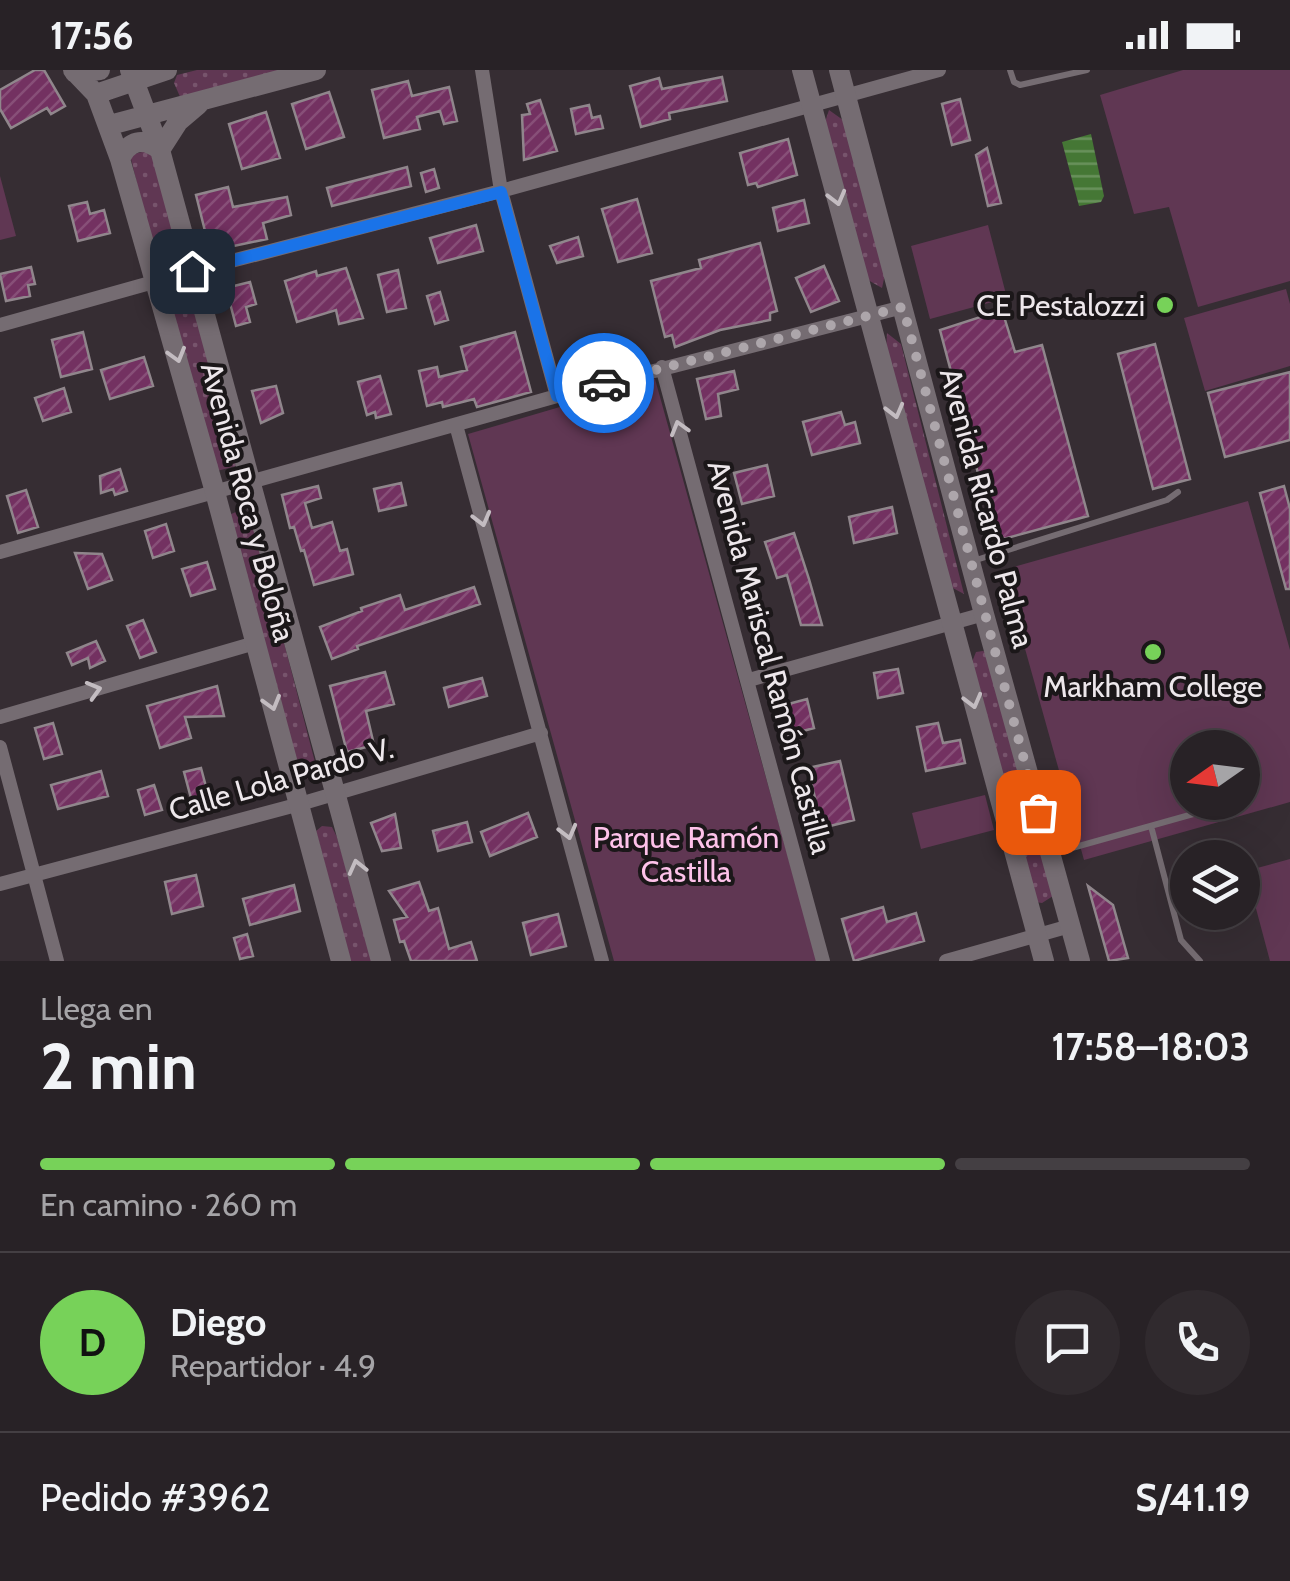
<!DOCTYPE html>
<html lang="es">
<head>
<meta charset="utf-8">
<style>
  :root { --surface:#282226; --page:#302a2e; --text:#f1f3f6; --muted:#a5a4a7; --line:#443f43; --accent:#77d259 }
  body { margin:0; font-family:Cabin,sans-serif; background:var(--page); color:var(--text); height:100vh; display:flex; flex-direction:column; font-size:38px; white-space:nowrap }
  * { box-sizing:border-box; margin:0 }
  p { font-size:32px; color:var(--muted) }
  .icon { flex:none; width:55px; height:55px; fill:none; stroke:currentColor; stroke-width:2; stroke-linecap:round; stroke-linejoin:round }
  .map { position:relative; height:891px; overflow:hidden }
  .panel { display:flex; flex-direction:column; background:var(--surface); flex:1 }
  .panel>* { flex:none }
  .needle { width:65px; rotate:256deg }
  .tools { position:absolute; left:1170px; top:660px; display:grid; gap:20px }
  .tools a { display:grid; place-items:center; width:90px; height:90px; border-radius:50%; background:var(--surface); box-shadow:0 10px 40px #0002,0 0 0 2px var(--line); font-size:50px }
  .pin { position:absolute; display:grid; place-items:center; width:85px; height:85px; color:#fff; margin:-42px; border-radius:20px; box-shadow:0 5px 15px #0006 }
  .courier { position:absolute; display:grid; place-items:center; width:100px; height:100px; margin:-50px; border:8px solid #1a73e8; border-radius:50%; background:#fff; color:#222; box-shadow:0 2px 12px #0007 }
  .head em { font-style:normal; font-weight:700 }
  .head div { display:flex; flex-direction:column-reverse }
  .head { display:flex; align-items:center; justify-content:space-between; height:170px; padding:0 40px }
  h1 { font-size:65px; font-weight:700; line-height:75px }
  .bar { display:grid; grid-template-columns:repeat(4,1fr); gap:15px 10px; align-content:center; height:120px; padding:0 40px }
  .bar i { height:12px; border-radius:8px; background:var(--line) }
  .bar .current { background:var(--accent) }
  .bar p { grid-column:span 4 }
  .line { display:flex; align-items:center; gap:25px; padding:0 40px; border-top:2px solid var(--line) }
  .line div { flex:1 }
  .round { display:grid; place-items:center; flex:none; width:105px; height:105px; border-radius:52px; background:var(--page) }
  .status { display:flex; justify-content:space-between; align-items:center; height:70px; padding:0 50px; background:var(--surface); direction:ltr }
  .status svg { height:28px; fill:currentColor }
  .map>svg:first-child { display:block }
  .grass { fill:url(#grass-dots) }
  .park { fill:#603753; fill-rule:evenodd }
  .water { fill:url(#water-rules) }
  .building { fill:url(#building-hatch); stroke:#90868c; stroke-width:2.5 }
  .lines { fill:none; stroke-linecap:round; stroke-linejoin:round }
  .lane { stroke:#756c72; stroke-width:6 }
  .street { stroke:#756c72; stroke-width:14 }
  .secondary { stroke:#756c72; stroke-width:20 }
  .oneway { stroke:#c3bcc1 }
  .done { stroke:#ada6ab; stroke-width:10; stroke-dasharray:0 18 }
  .route { stroke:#1a73e8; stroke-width:12 }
  .poi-dot { fill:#77d259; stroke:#1b1719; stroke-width:4 }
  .labels { text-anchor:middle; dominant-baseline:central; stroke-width:8; stroke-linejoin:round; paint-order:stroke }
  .poi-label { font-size:30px; fill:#ede7eb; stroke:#1b1719; text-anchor:end }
  .street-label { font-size:30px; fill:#ede7eb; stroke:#1b1719 }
  .park-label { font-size:30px; fill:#fec2ea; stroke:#1b1719 }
</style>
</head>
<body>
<div class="status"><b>17:56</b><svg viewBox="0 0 49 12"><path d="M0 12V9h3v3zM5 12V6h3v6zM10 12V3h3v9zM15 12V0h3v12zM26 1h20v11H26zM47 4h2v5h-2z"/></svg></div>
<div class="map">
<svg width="1290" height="891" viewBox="0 0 1290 891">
  <defs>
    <pattern id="grass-dots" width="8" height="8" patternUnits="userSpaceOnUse" patternTransform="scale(2.5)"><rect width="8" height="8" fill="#603753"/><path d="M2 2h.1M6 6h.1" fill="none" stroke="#77546c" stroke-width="1.8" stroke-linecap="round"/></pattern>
    <pattern id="water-rules" width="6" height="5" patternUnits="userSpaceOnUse" patternTransform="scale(2.5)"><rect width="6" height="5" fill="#457735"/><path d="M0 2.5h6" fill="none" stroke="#69915c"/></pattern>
    <pattern id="building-hatch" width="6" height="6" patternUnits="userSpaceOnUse" patternTransform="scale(2.5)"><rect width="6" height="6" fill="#733161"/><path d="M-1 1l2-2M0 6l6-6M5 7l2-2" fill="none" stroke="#874f78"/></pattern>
  </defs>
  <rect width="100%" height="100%" fill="#362d33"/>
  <!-- grass -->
  <path class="grass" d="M197,0H288L181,29L174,13L177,5Z
    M829,40L843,50L885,204L882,218L868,210L825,52Z
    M150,80L180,181L169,192L158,190L154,183L130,85Z
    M189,228L194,233L236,396L217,401L172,243L176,232Z
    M887,263L901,274L964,524L949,516L886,280Z
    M238,441L252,449L317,700L308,709L296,706L229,445Z
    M983,581L988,583L1053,826L1042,833L1036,832L972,592L976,582Z
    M322,756L332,757L337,767L373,891H350L316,761Z"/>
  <!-- park -->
  <path class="park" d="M1183,0H1290V211L1198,237L1169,137L1134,144L1100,25Z
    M0,106L16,166L0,170Z
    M988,155L1007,228L930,249L911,176Z
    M1286,219L1290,234V296L1205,321L1184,248Z
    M655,309L817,891H614L468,364Z
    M1248,431L1290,580V732L1084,790L1003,500ZM1188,678H1242V732H1188Z
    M985,725L994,760L921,779L912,743Z
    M1290,789V891H1270L1246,801Z"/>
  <!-- water -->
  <path class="water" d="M1091,64L1104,126L1101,132L1079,136L1062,72Z"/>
  <!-- building -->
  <path class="building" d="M35,0H44L65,36L51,44L47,38L11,58L0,39V20Z
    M722,7L727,31L669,43L670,49L641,57L630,16L659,8L662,19Z
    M408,11L412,26L449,17L457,51L444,54L440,41L417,47L420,59L384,68L372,20Z
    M329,22L344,67L306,79L292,34Z
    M960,29L970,70L952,75L942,34Z
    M540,30L557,81L524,90L522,45L530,44L527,34Z
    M589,35L592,48L600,46L603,58L576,64L571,39Z
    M266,42L280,88L242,99L229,54Z
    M788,69L797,105L758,117L756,113L748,115L740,83Z
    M987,78L1001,133L988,136L976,85Z
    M407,97L411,116L332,136L327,118Z
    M434,99L439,118L426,122L421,103Z
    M228,117L233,137L287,127L291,145L263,153L267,169L210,181L196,125Z
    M637,129L652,183L618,192L602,139Z
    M804,130L809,153L778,161L773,138Z
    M87,132L90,144L104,140L110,163L78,171L69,136Z
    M476,155L483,181L438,193L430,168Z
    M578,167L583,186L557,193L550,176Z
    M760,173L777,241L770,243V250L720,260L675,277L672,265L665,267L651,211L701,198L699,190Z
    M824,196L839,231L811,242L796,208Z
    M31,197L35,214L28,215L30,226L6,231L0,204Z
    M346,198L363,248L339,254L336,240L297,252L285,211L316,201L317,206Z
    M398,200L406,238L387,242L378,205Z
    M250,212L256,234L246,237L250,252L236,256L226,218Z
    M440,222L448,250L435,254L427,226Z
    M1002,240L1015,282L1042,275L1088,446L996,471L940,260Z
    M83,262L92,299L61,307L52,270Z
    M515,262L531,322L477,337L474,329L443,337L442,332L427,336L419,301L437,297L439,307L467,300L461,277Z
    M622,274L625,285L593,295L590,285Z
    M1155,274L1190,409L1153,419L1118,284Z
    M144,287L153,316L110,329L101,300Z
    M734,301L738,319L718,324L721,346L706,349L697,309Z
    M1290,302V370L1225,387L1208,323Z
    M380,306L391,344L376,348L375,342L367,345L358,312Z
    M276,316L283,343L261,353L252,321Z
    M64,318L71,342L43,351L35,328Z
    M841,342L845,355L855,352L860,373L812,385L803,352Z
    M767,395L774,426L742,434L734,403Z
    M120,399L127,421L115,425L113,419L101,423L100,406Z
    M401,413L406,435L379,441L374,419Z
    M318,416L321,428L305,433L312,458L332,452L340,481L347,479L353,504L314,515L304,480L301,481L294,457L290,458L282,425Z
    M1284,416L1290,439V519H1286L1260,423Z
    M26,420L38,457L18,463L7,426Z
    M892,437L897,463L854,473L849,447Z
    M166,454L174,481L153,488L145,461Z
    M794,463L809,509L822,555H801L787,505L777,508L765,472Z
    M75,483L102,484L112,510L88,519Z
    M207,492L215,519L191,526L182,499Z
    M474,517L480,534L357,576L358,579L332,589L320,557L362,541L361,538L400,525L405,540Z
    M143,550L156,582L140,588L127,556Z
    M96,571L105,591L90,598L88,588L72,595L67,583Z
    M898,599L903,623L878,628L874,603Z
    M385,602L394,634L366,641L374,675L347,682L330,616Z
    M482,608L487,626L449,637L444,618Z
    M217,616L224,646L185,647L191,668L160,678L147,636Z
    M807,629L814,658L788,665L781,636Z
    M53,653L62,684L44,689L35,658Z
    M938,653L943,673L960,670L965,693L926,701L917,657Z
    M840,691L854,750L822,758L808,698Z
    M201,698L209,728L192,732L184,702Z
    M101,701L108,726L58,739L51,715Z
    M154,715L162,740L145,745L138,720Z
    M528,743L537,767L490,786L481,762Z
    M395,744L401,778L382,781L371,753Z
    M467,752L472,772L438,781L433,761Z
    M196,805L203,836L172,844L165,812Z
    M419,812L429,841L438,838L449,879L471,872L477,891H411L404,871L400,872L394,850L407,847L389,821Z
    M294,815L300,841L250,855L243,829Z
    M1088,816L1113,835L1128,888L1109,891Z
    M883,837L887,852L916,843L924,871L854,891L842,849Z
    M558,844L566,876L531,885L523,853Z
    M247,864L253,886L240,889L234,868Z"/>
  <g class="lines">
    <!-- lane -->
    <path class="lane" d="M1010,0L1014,12L1020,15L1087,0
      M976,490L1167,430L1178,422
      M1151,756L1181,870L1200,891
      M1054,783L1236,732"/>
    <!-- street -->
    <path class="street" d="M482,0L501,121L557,326
      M0,255L193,201L501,121L939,0
      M662,297L823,891
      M456,355L602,891
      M0,482L557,326L903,237
      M749,610L984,544
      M0,647L255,573
      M0,677L57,891
      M0,814L300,734L541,663
      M946,891L1070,856"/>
    <!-- secondary -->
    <path class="secondary" d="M73,0L96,24L120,89L215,422L341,891
      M130,0L160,80L381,891
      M802,0L1044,891
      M839,0L984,544L1080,891
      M75,3L100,0
      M96,24L167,0
      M110,55L316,0
      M120,89C129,70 143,67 160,80L178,52L198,35"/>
  </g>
  <!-- one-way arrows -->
  <defs><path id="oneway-chevron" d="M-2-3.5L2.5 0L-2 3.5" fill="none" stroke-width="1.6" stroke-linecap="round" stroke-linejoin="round" transform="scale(2.5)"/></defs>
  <g class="oneway">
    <use href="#oneway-chevron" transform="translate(837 128) rotate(75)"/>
    <use href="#oneway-chevron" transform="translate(177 285) rotate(74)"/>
    <use href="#oneway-chevron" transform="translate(895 341) rotate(75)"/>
    <use href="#oneway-chevron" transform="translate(679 358) rotate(-106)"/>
    <use href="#oneway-chevron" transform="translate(482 449) rotate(75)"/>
    <use href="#oneway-chevron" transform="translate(94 620) rotate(-16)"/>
    <use href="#oneway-chevron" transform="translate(973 631) rotate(75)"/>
    <use href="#oneway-chevron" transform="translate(272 633) rotate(74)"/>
    <use href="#oneway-chevron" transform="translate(568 762) rotate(75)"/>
    <use href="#oneway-chevron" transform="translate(357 797) rotate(-104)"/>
  </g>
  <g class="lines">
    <!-- done -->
    <path class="done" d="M604,313L903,237L1038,742"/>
    <!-- route -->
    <path class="route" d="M192,201L501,122L557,326L604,313"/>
  </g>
  <!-- markers -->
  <g class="poi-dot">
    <circle cx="1165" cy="235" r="10"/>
    <circle cx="1153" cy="582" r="10"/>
  </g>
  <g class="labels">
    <!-- poi labels -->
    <g class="poi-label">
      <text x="1145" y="235">CE Pestalozzi</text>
      <text x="1153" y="616" text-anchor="middle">Markham College</text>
    </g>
    <!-- street labels -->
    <g class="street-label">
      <text transform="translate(248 432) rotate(75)">Avenida Roca y Boloña</text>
      <text transform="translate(987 438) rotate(75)">Avenida Ricardo Palma</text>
      <text transform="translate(770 587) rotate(75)">Avenida Mariscal Ramón Castilla</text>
      <text transform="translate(281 709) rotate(-16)">Calle Lola Pardo V.</text>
    </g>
    <!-- park labels -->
    <g class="park-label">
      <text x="686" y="767">Parque Ramón<tspan x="686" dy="34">Castilla</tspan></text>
    </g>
  </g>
</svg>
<div class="tools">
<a><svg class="needle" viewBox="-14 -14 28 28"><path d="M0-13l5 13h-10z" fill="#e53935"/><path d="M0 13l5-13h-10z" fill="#a5a4a7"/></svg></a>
<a><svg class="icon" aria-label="layers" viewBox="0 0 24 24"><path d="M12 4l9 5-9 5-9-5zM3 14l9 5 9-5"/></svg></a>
</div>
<div class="pin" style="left:1038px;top:742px;background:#ea580c"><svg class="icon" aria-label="bag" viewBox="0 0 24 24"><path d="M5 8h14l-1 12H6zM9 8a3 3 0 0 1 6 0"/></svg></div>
<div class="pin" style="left:192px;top:201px;background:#1f2937"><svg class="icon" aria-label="home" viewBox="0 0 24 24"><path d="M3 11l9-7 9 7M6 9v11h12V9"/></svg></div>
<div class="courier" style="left:604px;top:313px"><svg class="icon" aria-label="car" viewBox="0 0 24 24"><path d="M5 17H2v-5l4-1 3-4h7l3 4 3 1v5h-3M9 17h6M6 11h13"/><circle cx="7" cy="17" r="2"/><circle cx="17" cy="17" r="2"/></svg></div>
</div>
<section class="panel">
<div class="head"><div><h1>2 min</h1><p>Llega en</p></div><em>17:58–18:03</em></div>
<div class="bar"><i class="current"></i><i class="current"></i><i class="current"></i><i></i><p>En camino · 260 m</p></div>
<div class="line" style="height:180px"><b class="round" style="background:var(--accent);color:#111">D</b><div><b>Diego</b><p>Repartidor · 4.9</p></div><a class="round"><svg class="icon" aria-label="chat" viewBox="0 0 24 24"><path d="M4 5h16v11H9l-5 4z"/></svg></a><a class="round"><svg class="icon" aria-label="phone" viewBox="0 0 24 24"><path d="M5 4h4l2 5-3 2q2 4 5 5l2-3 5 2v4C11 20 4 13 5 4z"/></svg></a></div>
<div class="line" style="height:130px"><div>Pedido #3962</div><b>S/41.19</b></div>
</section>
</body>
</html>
